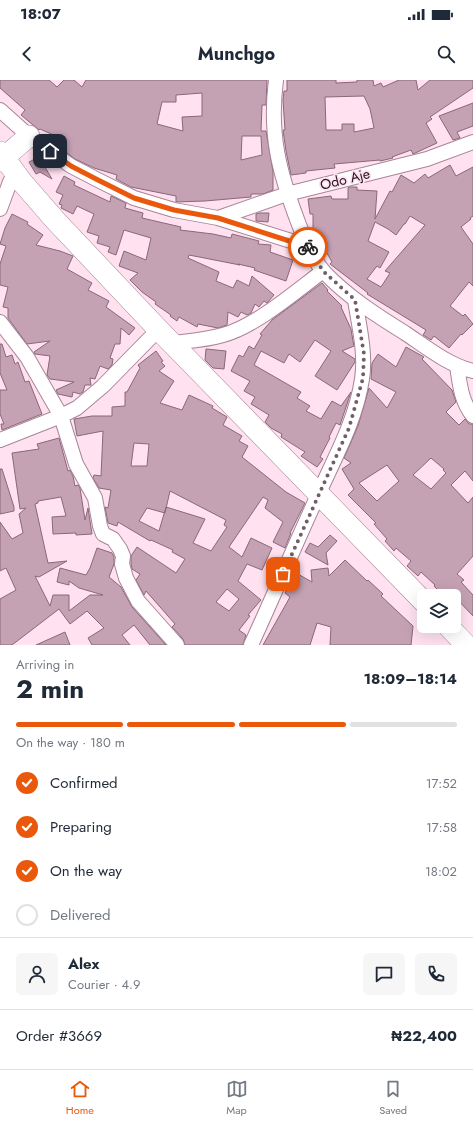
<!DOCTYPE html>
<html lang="en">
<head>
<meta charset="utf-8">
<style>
  :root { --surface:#fff; --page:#f6f6f7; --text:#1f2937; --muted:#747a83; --line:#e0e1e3; --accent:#ea580c }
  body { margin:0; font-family:Jost,sans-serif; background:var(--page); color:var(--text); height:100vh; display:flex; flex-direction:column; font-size:15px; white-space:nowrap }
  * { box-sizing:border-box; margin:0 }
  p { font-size:13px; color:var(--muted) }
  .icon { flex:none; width:22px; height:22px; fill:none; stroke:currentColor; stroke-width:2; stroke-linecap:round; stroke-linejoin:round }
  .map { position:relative; height:565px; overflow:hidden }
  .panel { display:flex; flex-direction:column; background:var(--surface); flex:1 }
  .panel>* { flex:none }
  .buttons { position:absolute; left:417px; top:509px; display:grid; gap:8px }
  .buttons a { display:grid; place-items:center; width:44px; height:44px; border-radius:6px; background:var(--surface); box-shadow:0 4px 16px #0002; font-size:20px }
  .pin { position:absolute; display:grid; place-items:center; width:34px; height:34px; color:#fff; margin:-17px; border-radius:8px; box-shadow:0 2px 6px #0006 }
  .courier { position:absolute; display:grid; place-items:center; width:40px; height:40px; margin:-20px; border:3px solid #ea580c; border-radius:50%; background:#fff; color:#222; box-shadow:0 1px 5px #0007 }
  .overview em { font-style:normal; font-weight:700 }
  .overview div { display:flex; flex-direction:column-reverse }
  .overview { display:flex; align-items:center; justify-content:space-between; height:68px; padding:0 16px }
  h1 { font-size:26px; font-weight:700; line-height:30px }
  .bar { display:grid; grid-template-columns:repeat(4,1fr); gap:6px 4px; align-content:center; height:48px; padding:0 16px }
  .bar i { height:5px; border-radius:3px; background:var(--line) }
  .bar .on { background:var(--accent) }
  .bar p { grid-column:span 4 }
  .line { display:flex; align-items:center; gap:10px; padding:0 16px; border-top:1px solid var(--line) }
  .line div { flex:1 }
  .round { display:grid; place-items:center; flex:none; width:42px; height:42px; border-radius:6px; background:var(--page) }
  ol { padding:0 16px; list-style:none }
  li { display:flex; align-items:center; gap:12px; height:44px }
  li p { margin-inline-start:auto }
  li .icon { padding:4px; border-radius:50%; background:var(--accent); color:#fff; stroke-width:4 }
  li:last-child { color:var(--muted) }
  li i { width:22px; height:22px; border:2px solid var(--line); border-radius:50% }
  .status { display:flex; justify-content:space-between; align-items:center; height:28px; padding:0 20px; background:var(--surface); direction:ltr }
  .status svg { height:11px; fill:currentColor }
  header { display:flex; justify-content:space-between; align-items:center; height:52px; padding:0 16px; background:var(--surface); font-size:18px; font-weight:700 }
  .tab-bar { display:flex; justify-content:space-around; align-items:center; height:56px; border-top:1px solid var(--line); background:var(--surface); font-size:11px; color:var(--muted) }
  .tab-bar a { display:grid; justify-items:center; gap:2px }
  .tab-bar .on { color:var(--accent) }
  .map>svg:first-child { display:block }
  .building { fill:#c4a1b3; stroke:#896879; fill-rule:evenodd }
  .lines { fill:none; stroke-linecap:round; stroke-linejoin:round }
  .minor-casing { stroke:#a78597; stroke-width:16 }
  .highway-casing { stroke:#a78597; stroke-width:22 }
  .minor { stroke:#fff; stroke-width:14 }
  .highway { stroke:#fff; stroke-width:21 }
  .done { stroke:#715e68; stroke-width:4; stroke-dasharray:0 7.2 }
  .route { stroke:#ea580c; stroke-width:5 }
  .labels { text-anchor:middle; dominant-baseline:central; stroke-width:3.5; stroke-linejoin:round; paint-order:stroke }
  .street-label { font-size:14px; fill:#25181f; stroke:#ffe1f0 }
</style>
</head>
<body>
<div class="status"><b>18:07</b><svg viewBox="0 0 49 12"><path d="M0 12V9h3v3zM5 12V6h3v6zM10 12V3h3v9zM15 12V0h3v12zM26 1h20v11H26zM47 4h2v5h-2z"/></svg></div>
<header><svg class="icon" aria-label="back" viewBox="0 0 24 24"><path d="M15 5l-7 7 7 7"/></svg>Munchgo<svg class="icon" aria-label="search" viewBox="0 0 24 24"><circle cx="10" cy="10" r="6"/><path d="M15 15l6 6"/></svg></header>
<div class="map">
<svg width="473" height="565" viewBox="0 0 473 565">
  <rect width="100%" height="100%" fill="#ffe1f0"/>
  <!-- building -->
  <path class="building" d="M0,0H49L57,7L64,0H74L82,7L86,0H267L266,25H262L261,51H266L273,91V110L263,114H251V117L205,121L176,122V116L131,107L116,99L117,95L94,88L75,79L55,64L58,57L40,49L39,50L21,35L25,30L0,8ZM202,13V36L182,37L183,51L157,44L162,22H176V15ZM242,56H261L262,75L241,80Z
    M287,0H336V3L357,2V0H373L374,6L381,3L383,7L399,0H416L418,10L430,0H473V8L430,37L432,39L426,43L437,63L413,74L411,70L392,77L393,78L380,81V80L334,84L335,88L306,91V93L291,95L286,71L283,50H285L283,20L284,11H287ZM364,16L370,29L374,48L354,52V44H342V50H326L325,17Z
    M473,23V46L457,52L460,58L453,60L439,36Z
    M39,77L52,99L40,92L36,94L29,82Z
    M450,85L456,96L473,87V136L470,138L471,139L461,147L473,164V206L469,202L450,226L463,236L465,234L473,244L462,255L461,254L449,268L434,256L431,260L423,255L426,250L367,214L368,213L330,184L332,182L316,154H313V134H310L308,119L331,116L332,119H348V108L349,107H357V110L377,111L375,139L390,111L392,112L401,95L414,103L425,94L428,98ZM410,136L425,145L385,191L390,193L381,207L367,199L377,186L380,188L389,172L368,161L375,142L388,149L396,155L404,144H405Z
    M64,96L75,102L74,105L110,122L111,116L126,123L125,128L143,133L142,138L181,147L180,150L213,154L231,158L232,154L259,161L258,164L271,165L270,172L293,180L286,201L254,190L255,188L238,184L240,185L189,175L188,178L219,192L216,201L233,208L237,200L249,206L252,196L274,215L267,223L264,221L259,227L255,224L251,233L247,235L241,232L238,237L228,232L227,245L218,248L198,244L197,247L179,237L177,241L170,236L171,235L155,224L156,222L142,212L130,200L138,193L119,186L124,171L146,180L151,158L124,150L116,175L108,172L110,167L97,163L99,156L87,152L94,134L77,126L73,134L61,128L62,125L59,124L63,115L56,112Z
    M259,133H269L268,142L256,141V134Z
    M12,134L28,142L27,144L43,155L36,165L60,171L73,176L67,189L92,203L88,210L109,221L106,227L135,248L129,255L121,248L120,264H115L110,278L113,279L112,285L108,289L100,286L95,299L90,298L91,305H85L83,312L80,314L73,312L72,317L58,314L56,310L74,302L50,299L47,295L50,276L35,274L34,272L50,261L27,264L8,238V228L3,227L8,207L0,205V184L6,166L0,164L5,148Z
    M322,203L328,210L327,211L342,226L341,227L351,249L353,261L354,266L342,271L355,279V282L337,310L315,296L331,271L315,260L300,282L289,274L284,283L261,271L254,285L301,312L297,318L310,326L306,331L321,339L332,321L341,326L351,312L340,345L336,343L329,357L330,358L320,377L323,379L317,387L301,376L305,372L281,357L282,354L271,348L265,342L269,335L251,324L255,317L244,311L250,301L231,291L239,275L243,277L249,266L254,269L262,255L260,254L272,240Z
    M0,264H2L6,277L12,275L15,284L18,282L25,302L29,301L42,334L2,350L1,344H4L0,334V310H7L0,293Z
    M406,267L424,277L422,279L452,310L456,322L446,332L459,345L465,339L469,344H473V401L465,391L451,405L468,423L473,417V476L457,494L464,500L461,502L473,515V536L454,516H444L434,506L435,505L421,492L418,496L407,486L411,481L396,468L394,471L385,461L387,459L374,444L376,443L348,415L354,409L342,389L351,383L344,378L358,346L369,308L387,328L396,312L371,299L372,283L378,274L396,287ZM431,378L444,389L443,390L446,393L431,409L413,395ZM387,385L399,401L377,421L359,403Z
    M206,269L226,271L224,289L213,288L205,280Z
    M156,271L163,281L161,282L165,286L159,291L174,301L160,323L182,330L189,315L213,326L212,328L227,337L223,345L242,356L239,361L248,366L242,377L286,412L305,423L290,453H291L285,468L273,462L283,442L265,428L268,420L263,417L229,467L242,477L251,458L272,468L262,490L247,484L238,501L261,520L248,535L250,536L239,550L246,555L243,565H185L183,559L172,547L175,544L146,511L144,515L136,500L140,494L132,489L131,483V476L137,467L176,493L185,479L172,472L173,470L151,460L150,461L118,442L117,446L108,443L105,427L108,428L111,410L99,408L93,398L94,395L101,396L103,351L77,356L74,339L92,336H112V327L125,326V312H127L140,288L138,285ZM134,363L149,364L147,386H131ZM170,411L226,440L224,445L227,447L211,471L193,463L205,439L166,427L159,451L139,441L147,428L165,433ZM227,509L239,519L229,531L216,522Z
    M59,358L68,391L70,390L73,396L75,406L78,405L80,408L85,440L88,428L92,454L76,455V453L53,454L52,437L66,436L61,417L38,421V423L35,424L48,483L67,481L39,497L35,496L50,526L53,515H69V531L90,515H103L79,508L69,501V505L57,502L60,488L86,495L90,488L97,468L112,473L114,477V484L109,497L121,507L132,527L166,565H150L134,545L122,555L130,565H92L88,558L104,548L87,531L70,544L59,529L12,565H0V519L16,510L6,488L0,491V442L12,459L23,453L19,434L26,428L20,429L12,373L39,369L37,364Z
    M0,389H2L14,427V431L0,434Z
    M330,455L337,461L326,473L328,485L305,472L310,463L318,467Z
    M345,480L367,501L368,500L383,514L381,516L413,546L411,565H330L331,547L317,543L310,565H263L290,517L285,513L296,493L312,502L311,490L328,488L329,496Z
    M65,552L70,565H36Z"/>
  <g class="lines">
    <defs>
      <path id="minor" d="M276,0C269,54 279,92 298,142C305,160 312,179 325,193C348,217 376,235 405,253C426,267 448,285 473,291
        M0,30L29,56L71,86L98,100L134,118L174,130L218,138L287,114L427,79L473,62
        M0,129L10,102L15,93
        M218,138L307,166
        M0,242L27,277L61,336L76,384L95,418L100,446L103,454L113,459L120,469L123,476L122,484L126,498L138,521L177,565
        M172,263C189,261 206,260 223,255C256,246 295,212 323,191
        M457,286C460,305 461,321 473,336
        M0,360L61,336L77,328L103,306L153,255
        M251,565C274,515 295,465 318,415C335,377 356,340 362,299C366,273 359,246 355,220"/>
      <path id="highway" d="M0,72L22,102L55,140L158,249L424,522
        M0,81L29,56
        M448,546L466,565"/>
    </defs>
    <!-- minor casing -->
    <use href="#minor" class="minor-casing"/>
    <!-- highway casing -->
    <use href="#highway" class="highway-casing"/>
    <!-- minor -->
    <use href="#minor" class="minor"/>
    <!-- highway -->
    <use href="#highway" class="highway"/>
  </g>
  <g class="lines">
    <!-- done -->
    <path class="done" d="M283,494L349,348L363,298L364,274L355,220L323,191L308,167"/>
    <!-- route -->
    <path class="route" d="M50,71L71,86L98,100L134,118L174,130L218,138L308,167"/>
  </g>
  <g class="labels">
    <!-- street labels -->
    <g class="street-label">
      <text transform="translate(345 99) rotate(-14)">Odo Aje</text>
    </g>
  </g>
</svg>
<div class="buttons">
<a><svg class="icon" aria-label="layers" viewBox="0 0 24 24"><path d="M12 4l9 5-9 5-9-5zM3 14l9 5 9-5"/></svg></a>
</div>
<div class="pin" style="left:283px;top:494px;background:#ea580c"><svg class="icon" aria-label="bag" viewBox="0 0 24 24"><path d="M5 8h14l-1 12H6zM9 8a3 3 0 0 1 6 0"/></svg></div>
<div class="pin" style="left:50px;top:71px;background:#1f2937"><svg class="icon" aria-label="home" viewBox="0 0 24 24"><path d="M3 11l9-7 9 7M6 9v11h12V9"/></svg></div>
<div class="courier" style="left:308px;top:167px"><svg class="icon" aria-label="bike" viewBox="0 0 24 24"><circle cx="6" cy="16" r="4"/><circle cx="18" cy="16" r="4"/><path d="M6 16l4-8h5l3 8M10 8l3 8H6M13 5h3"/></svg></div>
</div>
<section class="panel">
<div class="overview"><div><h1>2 min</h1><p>Arriving in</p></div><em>18:09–18:14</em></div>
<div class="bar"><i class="on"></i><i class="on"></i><i class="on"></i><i></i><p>On the way · 180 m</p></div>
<ol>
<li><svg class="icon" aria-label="check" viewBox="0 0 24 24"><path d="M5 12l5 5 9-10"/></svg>Confirmed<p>17:52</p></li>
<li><svg class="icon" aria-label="check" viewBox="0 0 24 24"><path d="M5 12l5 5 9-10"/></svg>Preparing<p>17:58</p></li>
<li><svg class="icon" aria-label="check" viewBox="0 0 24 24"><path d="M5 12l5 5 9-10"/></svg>On the way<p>18:02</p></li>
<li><i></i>Delivered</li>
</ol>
<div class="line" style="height:72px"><a class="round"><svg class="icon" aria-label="person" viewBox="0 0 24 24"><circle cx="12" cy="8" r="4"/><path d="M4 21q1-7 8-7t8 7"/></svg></a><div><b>Alex</b><p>Courier · 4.9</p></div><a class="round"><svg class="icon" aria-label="chat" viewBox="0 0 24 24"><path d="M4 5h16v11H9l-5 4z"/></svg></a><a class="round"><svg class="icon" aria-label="phone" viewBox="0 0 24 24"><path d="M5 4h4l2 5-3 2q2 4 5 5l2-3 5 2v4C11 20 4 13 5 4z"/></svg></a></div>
<div class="line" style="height:52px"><div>Order #3669</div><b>₦22,400</b></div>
</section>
<nav class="tab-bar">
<a class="on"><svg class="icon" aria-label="home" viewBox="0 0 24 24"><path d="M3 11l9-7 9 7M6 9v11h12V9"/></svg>Home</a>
<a><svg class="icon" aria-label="map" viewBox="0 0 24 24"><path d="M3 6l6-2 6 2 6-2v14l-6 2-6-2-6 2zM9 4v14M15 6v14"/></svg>Map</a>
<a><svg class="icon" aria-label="saved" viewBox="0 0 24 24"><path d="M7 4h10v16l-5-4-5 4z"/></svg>Saved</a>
</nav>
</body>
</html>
